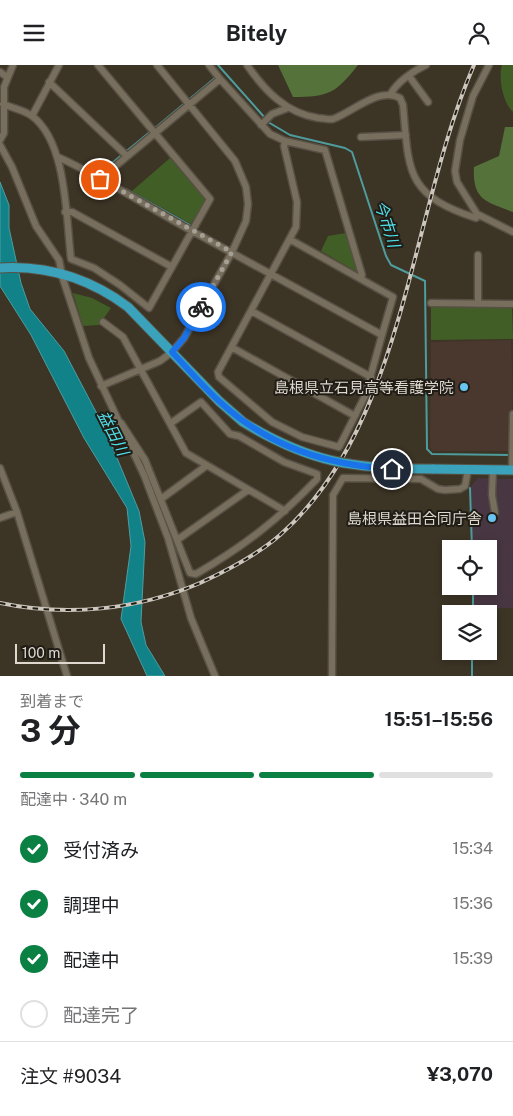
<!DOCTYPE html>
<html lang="ja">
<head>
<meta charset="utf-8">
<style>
  :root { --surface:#fff; --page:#f2f2f2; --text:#202124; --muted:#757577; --line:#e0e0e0; --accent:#0b8043 }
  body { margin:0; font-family:"Public Sans","Noto Sans JP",sans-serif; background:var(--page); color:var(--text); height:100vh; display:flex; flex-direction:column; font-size:19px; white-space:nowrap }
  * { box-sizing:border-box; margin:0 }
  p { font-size:16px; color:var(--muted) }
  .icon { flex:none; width:28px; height:28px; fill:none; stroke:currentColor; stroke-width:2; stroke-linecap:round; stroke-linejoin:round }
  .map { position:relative; height:611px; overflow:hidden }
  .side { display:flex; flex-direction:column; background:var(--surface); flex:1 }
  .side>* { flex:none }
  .buttons { position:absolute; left:442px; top:475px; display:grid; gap:10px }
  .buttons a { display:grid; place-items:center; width:55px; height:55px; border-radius:0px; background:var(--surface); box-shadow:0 2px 8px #0003; font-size:25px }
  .scale { position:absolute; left:15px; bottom:12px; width:90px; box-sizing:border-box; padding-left:5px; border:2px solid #ded8cf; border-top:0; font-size:14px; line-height:18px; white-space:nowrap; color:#ded8cf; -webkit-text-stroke:4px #201c16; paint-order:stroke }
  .pin { position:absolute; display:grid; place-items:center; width:42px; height:42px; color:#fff; margin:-21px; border:2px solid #fff; border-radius:50%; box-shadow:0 1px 5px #0007 }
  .courier { position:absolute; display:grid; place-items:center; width:50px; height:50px; margin:-25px; border:4px solid #1a73e8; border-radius:50%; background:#fff; color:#222; box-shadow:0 1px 6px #0007 }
  .summary em { font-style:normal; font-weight:700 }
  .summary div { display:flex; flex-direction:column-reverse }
  .summary { display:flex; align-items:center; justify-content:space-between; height:85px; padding:0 20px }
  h1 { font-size:32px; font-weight:700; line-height:38px }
  .bar { display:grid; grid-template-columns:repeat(4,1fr); gap:8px 5px; align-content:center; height:60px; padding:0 20px }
  .bar i { height:6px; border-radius:4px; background:var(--line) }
  .bar .selected { background:var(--accent) }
  .bar p { grid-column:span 4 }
  .line { display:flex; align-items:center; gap:12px; padding:0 20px; border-top:1px solid var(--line) }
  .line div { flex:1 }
  ol { padding:0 20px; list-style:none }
  li { display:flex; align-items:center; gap:15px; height:55px }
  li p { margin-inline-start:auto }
  li .icon { padding:5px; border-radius:50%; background:var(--accent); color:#fff; stroke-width:4 }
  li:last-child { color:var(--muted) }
  li i { width:28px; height:28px; border:2px solid var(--line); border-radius:50% }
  header { display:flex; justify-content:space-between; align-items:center; height:65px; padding:0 20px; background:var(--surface); font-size:22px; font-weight:700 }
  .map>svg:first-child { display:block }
  .commercial { fill:#483742 }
  .education { fill:#4a382f }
  .green { fill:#425e27 }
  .forest { fill:#547239 }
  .water { fill:#128289; stroke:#4f9c9e }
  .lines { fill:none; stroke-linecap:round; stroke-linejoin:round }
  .stream { stroke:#4f9c9e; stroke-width:2 }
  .minor-casing { stroke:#575044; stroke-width:9 }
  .highway-casing { stroke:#575044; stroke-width:11 }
  .minor { stroke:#786e5e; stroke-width:6 }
  .highway { stroke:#3aa2ba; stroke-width:9 }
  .rail-casing { stroke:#ccc6bc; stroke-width:4 }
  .rail { stroke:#201c16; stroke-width:2; stroke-dasharray:5.5; stroke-linecap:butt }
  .highway-bridge-casing { stroke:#575044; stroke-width:11; stroke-linecap:butt }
  .highway-bridge { stroke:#3aa2ba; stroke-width:9 }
  .done { stroke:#a59f94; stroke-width:5; stroke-dasharray:0 9 }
  .route { stroke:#1a73e8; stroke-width:6 }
  .poi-dot { fill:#68c4f0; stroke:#201c16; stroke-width:2 }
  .labels { text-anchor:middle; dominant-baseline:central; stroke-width:4; stroke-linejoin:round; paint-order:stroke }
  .poi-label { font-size:15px; fill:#ded8cf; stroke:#201c16; text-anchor:end }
  .water-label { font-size:16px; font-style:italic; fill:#50dfe9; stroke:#201c16 }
</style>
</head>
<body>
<header><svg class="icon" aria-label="menu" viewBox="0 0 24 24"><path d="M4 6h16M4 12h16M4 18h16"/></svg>Bitely<svg class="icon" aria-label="person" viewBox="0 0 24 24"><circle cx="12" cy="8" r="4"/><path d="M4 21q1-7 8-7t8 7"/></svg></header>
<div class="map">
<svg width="513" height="611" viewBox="0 0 513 611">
  <rect width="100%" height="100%" fill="#3c3425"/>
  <!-- commercial -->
  <path class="commercial" d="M478,413L513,414V543H473V521H489V484H472L471,421Z"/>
  <!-- education -->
  <path class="education" d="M511,275L513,332L509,386H432L430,382L431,277Z"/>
  <!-- green -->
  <path class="green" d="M502,0H513V47C503,38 498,13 502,0Z
    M170,93L206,135L191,159L132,126Z
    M346,168L357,207L321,186L328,171Z
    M73,228L92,233L111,243L99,260L83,261Z
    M431,241H512L513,274L431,275Z"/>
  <!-- forest -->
  <path class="forest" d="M278,0H358C336,28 329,32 293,32Z
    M505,62H513V147C486,137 472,135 474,102L499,91Z"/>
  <!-- water -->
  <path class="water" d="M0,117L9,140V163L21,218L30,244L64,286L105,364L139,446L145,477L141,557L146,580L165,611H147L121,554L131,481L127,443L84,373L31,270L0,221Z"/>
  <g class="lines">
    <!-- stream -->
    <path class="stream" d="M218,0L265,53
      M268,57L290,70L345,83L352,87L386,191L391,200L425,216L427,384L432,389L511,390
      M155,63L216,12
      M106,103L151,66
      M126,124L190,160
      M470,423L472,484
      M473,521V543
      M471,547V549
      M472,586V611"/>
    <defs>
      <path id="minor" d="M209,0L220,14
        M247,0C265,26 286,48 318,53C323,53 329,55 333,54C353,47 379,21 400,33L403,40C409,106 405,130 476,153L477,149
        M489,0L473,31L460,75L455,106L457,117L477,149L513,167
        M0,7L7,12
        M409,11L428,37
        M49,17L127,91
        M390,30C397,17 413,6 426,0
        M3,39C12,43 24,45 32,51C67,77 66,153 71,194L94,203L120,220L149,243L210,134L98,0
        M32,51L59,0
        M261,60L272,49L288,43
        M361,72L406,70
        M0,75L4,68V22L13,0
        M0,80L12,102L36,161L59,195L63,214L89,293L144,410L168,473L191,553L215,611
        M58,92C104,113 148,142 192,166C255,201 319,235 382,270L365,331L339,382L302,372L272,357L219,312L218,307L296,162L297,137L284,81L285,76
        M100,114L220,14L270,69L285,76L325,85L362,210L361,213
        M65,147H72L172,202
        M291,175L393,232L382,270
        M431,238L513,239
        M478,239V190
        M253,247L371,312
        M103,257L123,272L186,388L285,446
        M233,283L355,351
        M101,321L160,296L172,287L184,273L232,187L246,156L248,139L246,122L235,96L157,0
        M121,358L145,395L190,508L196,509C244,481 278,455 317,414V409L284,397L239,371L230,369L201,337L171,358
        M0,403L17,447L67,611
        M493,405L492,430L495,448
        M512,405L513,349
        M161,434L206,401
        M0,453L17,447
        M177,475L248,425
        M332,611L333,430L343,413L421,414L438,424L445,425L460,424L465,421L468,405"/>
      <path id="highway" d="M0,203C48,200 89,213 128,242L219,336L243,357
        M432,404L513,405"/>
    </defs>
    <!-- minor casing -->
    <use href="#minor" class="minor-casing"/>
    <!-- highway casing -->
    <use href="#highway" class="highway-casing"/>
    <!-- minor -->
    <use href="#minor" class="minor"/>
    <!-- highway -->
    <use href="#highway" class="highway"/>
    <defs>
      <path id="rail" d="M0,538C67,552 137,545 200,518C228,505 257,490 280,470C405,361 410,146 474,0"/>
    </defs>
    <!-- rail casing -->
    <use href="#rail" class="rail-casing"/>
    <!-- rail -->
    <use href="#rail" class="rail"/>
    <defs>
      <path id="highway-bridge" d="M243,357C310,398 354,404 432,404"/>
    </defs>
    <!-- highway-bridge casing -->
    <use href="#highway-bridge" class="highway-bridge-casing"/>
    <!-- highway-bridge -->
    <use href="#highway-bridge" class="highway-bridge"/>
  </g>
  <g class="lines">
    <!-- done -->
    <path class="done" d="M100,114L232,187L201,242"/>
    <!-- route -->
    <path class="route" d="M201,242L184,273L172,287C188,304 203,322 220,337C269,382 327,400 392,404"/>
  </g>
  <!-- markers -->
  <g class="poi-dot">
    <circle cx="464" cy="322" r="5"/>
    <circle cx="492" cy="453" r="5"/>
  </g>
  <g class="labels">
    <!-- poi labels -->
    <g class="poi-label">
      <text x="454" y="322">島根県立石見高等看護学院</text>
      <text x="482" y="453">島根県益田合同庁舎</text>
    </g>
    <!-- water labels -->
    <g class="water-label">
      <text transform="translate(387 159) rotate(72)">今市川</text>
      <text transform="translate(113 368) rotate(63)">益田川</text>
    </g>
  </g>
</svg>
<div class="buttons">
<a><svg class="icon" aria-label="locate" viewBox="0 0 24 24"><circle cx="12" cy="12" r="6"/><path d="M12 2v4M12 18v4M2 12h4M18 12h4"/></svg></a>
<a><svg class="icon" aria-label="layers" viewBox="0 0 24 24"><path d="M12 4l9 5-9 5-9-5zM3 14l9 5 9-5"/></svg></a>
</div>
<div class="scale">100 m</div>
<div class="pin" style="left:100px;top:114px;background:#ea580c"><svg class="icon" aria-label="bag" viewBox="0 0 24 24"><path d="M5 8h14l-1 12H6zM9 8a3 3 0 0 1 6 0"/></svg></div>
<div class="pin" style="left:392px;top:404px;background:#1f2937"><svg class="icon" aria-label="home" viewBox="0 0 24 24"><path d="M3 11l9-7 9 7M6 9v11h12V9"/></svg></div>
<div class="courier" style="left:201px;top:242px"><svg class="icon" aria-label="bike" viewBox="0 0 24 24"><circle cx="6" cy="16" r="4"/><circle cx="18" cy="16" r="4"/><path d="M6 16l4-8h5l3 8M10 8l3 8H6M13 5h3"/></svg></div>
</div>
<section class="side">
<div class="summary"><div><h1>3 分</h1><p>到着まで</p></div><em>15:51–15:56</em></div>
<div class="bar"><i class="selected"></i><i class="selected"></i><i class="selected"></i><i></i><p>配達中 · 340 m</p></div>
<ol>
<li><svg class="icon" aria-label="check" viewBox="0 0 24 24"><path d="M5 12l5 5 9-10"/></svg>受付済み<p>15:34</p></li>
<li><svg class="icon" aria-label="check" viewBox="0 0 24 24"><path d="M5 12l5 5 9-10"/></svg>調理中<p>15:36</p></li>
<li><svg class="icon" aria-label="check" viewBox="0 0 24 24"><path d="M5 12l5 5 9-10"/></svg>配達中<p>15:39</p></li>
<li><i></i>配達完了</li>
</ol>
<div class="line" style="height:65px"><div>注文 #9034</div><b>¥3,070</b></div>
</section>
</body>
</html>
